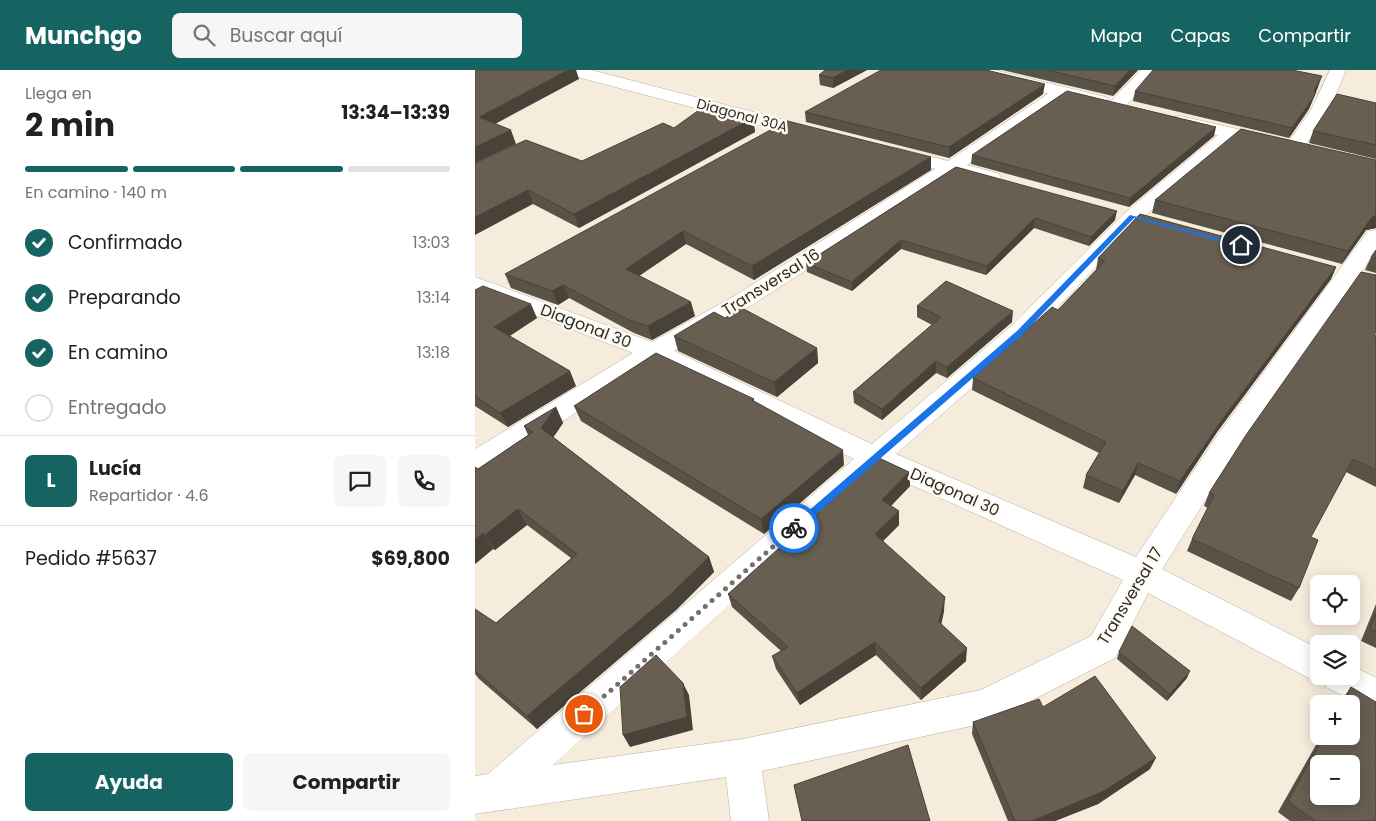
<!DOCTYPE html>
<html lang="es">
<head>
<meta charset="utf-8">
<style>
  :root { --surface:#fff; --page:#f6f6f6; --text:#202124; --muted:#757577; --line:#e0e0e0; --accent:#166462 }
  body { margin:0; font-family:Poppins,sans-serif; background:var(--page); color:var(--text); height:100vh; display:flex; flex-direction:column; font-size:19px; white-space:nowrap }
  * { box-sizing:border-box; margin:0 }
  p { font-size:16px; color:var(--muted) }
  .icon { flex:none; width:28px; height:28px; fill:none; stroke:currentColor; stroke-width:2; stroke-linecap:round; stroke-linejoin:round }
  .map { position:relative; flex:1; overflow:hidden }
  .panel { display:flex; flex-direction:column; background:var(--surface); width:475px }
  .panel>* { flex:none }
  .fabs { position:absolute; left:835px; top:505px; display:grid; gap:10px }
  .fabs a { display:grid; place-items:center; width:50px; height:50px; border-radius:8px; background:var(--surface); box-shadow:0 2px 12px #0003; font-size:25px }
  .pin { position:absolute; display:grid; place-items:center; width:42px; height:42px; color:#fff; margin:-21px; border:2px solid #fff; border-radius:50%; box-shadow:0 1px 5px #0007 }
  .courier { position:absolute; display:grid; place-items:center; width:50px; height:50px; margin:-25px; border:4px solid #1a73e8; border-radius:50%; background:#fff; color:#222; box-shadow:0 1px 6px #0007 }
  .head em { font-style:normal; font-weight:700 }
  .head div { display:flex; flex-direction:column-reverse }
  .head { display:flex; align-items:center; justify-content:space-between; height:85px; padding:0 25px }
  h1 { font-size:32px; font-weight:700; line-height:38px }
  .bar { display:grid; grid-template-columns:repeat(4,1fr); gap:8px 5px; align-content:center; height:60px; padding:0 25px }
  .bar i { height:6px; border-radius:4px; background:var(--line) }
  .bar .active { background:var(--accent) }
  .bar p { grid-column:span 4 }
  .line { display:flex; align-items:center; gap:12px; padding:0 25px; border-top:1px solid var(--line) }
  .line div { flex:1 }
  .round { display:grid; place-items:center; flex:none; width:52px; height:52px; border-radius:8px; background:var(--page) }
  ol { padding:0 25px; list-style:none }
  li { display:flex; align-items:center; gap:15px; height:55px }
  li p { margin-inline-start:auto }
  li .icon { padding:5px; border-radius:50%; background:var(--accent); color:#fff; stroke-width:4 }
  li:last-child { color:var(--muted) }
  li i { width:28px; height:28px; border:2px solid var(--line); border-radius:50% }
  .primary-button { display:flex; gap:10px; margin-top:auto; padding:10px 25px }
  .primary-button a { flex:1; height:58px; border-radius:8px; background:var(--accent); color:#fff; font-size:20px; font-weight:700; line-height:58px; text-align:center }
  .primary-button a+a { background:var(--page); color:var(--text) }
  header { display:flex; align-items:center; gap:30px; box-sizing:border-box; height:70px; padding:0 25px; background:var(--accent); color:#fff }
  header strong { font-size:24px }
  nav { display:flex; gap:28px; margin-inline-start:auto; font-size:18px }
  .search { width:350px; height:45px; background:var(--page); display:flex; align-items:center; gap:12px; box-sizing:border-box; padding:0 18px; border-radius:8px; color:var(--muted); font-size:19px }
  main { display:flex; flex:1; min-height:0 }
  .map>svg:first-child { display:block }
  .lines { fill:none; stroke-linecap:round; stroke-linejoin:round }
  .minor-casing { stroke:#b9afa0; stroke-width:1 }
  .tertiary-casing { stroke:#b9afa0; stroke-width:1 }
  .minor { fill:#fff; fill-rule:evenodd }
  .tertiary { fill:#fff; fill-rule:evenodd }
  .wall { fill:#595247 }
  .shaded-wall { fill:#494239 }
  .building { fill:#685f52; stroke:#494239; fill-rule:evenodd }
  .route { fill:#1a73e8 }
  .done { stroke:#756f66; stroke-width:5; stroke-dasharray:0 9 }
  .labels { text-anchor:middle; dominant-baseline:central; stroke-width:5; stroke-linejoin:round; paint-order:stroke }
  .far-street-label { font-size:14px; fill:#302c26; stroke:#fefaf4 }
  .street-label { font-size:16px; fill:#302c26; stroke:#fefaf4 }
</style>
</head>
<body>
<header>
<strong>Munchgo</strong>
<div class="search"><svg class="icon" aria-label="search" viewBox="0 0 24 24"><circle cx="10" cy="10" r="6"/><path d="M15 15l6 6"/></svg>Buscar aquí</div>
<nav><a>Mapa</a><a>Capas</a><a>Compartir</a></nav>
</header>
<main>
<section class="panel">
<div class="head"><div><h1>2 min</h1><p>Llega en</p></div><em>13:34–13:39</em></div>
<div class="bar"><i class="active"></i><i class="active"></i><i class="active"></i><i></i><p>En camino · 140 m</p></div>
<ol>
<li><svg class="icon" aria-label="check" viewBox="0 0 24 24"><path d="M5 12l5 5 9-10"/></svg>Confirmado<p>13:03</p></li>
<li><svg class="icon" aria-label="check" viewBox="0 0 24 24"><path d="M5 12l5 5 9-10"/></svg>Preparando<p>13:14</p></li>
<li><svg class="icon" aria-label="check" viewBox="0 0 24 24"><path d="M5 12l5 5 9-10"/></svg>En camino<p>13:18</p></li>
<li><i></i>Entregado</li>
</ol>
<div class="line" style="height:90px"><b class="round" style="background:var(--accent);color:#fff">L</b><div><b>Lucía</b><p>Repartidor · 4.6</p></div><a class="round"><svg class="icon" aria-label="chat" viewBox="0 0 24 24"><path d="M4 5h16v11H9l-5 4z"/></svg></a><a class="round"><svg class="icon" aria-label="phone" viewBox="0 0 24 24"><path d="M5 4h4l2 5-3 2q2 4 5 5l2-3 5 2v4C11 20 4 13 5 4z"/></svg></a></div>
<div class="line" style="height:65px"><div>Pedido #5637</div><b>$69,800</b></div>
<div class="primary-button"><a>Ayuda</a><a>Compartir</a></div>
</section>
<div class="map">
<svg width="901" height="751" viewBox="0 0 901 751">
  <rect width="100%" height="100%" fill="#f6ecdc"/>
  <g class="lines">
    <defs>
      <path id="minor" d="M89,0H116L348,60L350,64L348,68L341,70L91,4Z
        M666,0H683L648,39H636L633,35L636,31Z
        M855,0H871L854,41L826,81H812L810,77L836,40Z
        M586,18L592,19L595,23L592,27L492,95L523,103L526,107L523,111L516,113L480,104L277,235L199,281L397,374L535,257L651,142L749,60H763L765,64L763,68L665,150L553,269L421,384L661,487L744,363L893,161L901,160V181L764,377L687,499L844,579V606H876V595L901,608V642L851,617L848,610L844,612L832,607L673,523L640,588L522,648L510,653L287,701L294,751H256L251,707L0,744V706L13,704L379,389L180,293L10,400L0,404V379L158,283L0,222V207L177,272L261,225L460,99L412,87L409,83L412,79L419,77L473,91L580,19ZM403,400L648,510L616,566L506,620L267,669L78,695Z"/>
      <path id="tertiary" d="M490,0H519L631,27L634,31L631,35L625,36L492,4Z
        M705,46L802,68L804,72L802,76L795,78L699,55L696,51L699,47Z"/>
    </defs>
    <!-- minor casing -->
    <use href="#minor" class="minor-casing"/>
    <!-- tertiary casing -->
    <use href="#tertiary" class="tertiary-casing"/>
    <!-- minor -->
    <use href="#minor" class="minor"/>
    <!-- tertiary -->
    <use href="#tertiary" class="tertiary"/>
  </g>
  <!-- wall -->
  <path class="wall" d="M392,0L358,18L345,15L344,5Z
    M527,0H663L638,26Z
    M843,17L834,39L814,68L658,31L660,21Z
    M568,24L474,88L331,52L330,42Z
    M901,33V89L834,73L838,61Z
    M278,48L280,62L104,158L58,134L0,93L107,91L199,58Z
    M739,66L654,137L496,94L497,85Z
    M456,87V100L279,210L211,174L164,206L220,246L177,270L159,263L94,228L83,235L36,218L30,204Z
    M901,90V158L891,160L867,194L677,143L680,130Z
    M481,97L640,150L614,176L559,158L511,205L426,179L377,221L332,202L331,193Z
    M901,180V203L890,200L896,187Z
    M623,188L861,197L856,209L742,362L701,424L660,405L644,433L608,418L611,405L624,383L497,320L498,308L583,240L621,200Z
    M0,220L62,248L35,266L101,316L33,357L0,336Z
    M442,236L537,252L472,308L461,303L407,350L379,333L378,322L457,255L442,247Z
    M250,248L342,278L343,293L302,327L203,281L199,266Z
    M901,263L900,266H901V417L871,402L836,467L824,518L816,531L712,481L717,469L733,438L729,436L734,423Z
    M279,329V331L369,395L289,464L106,351L99,336Z
    M81,337L88,353L78,367L234,487L239,502L201,540L62,659L4,609L0,604V539L21,553L96,488L52,455L20,480L18,479L0,494V397L3,399L53,365L49,356Z
    M434,402L435,416L416,436L424,455L408,471L469,541L466,554L491,591L446,630L401,585L325,635L301,599L297,586L306,581L257,537L253,524Z
    M901,534V578L886,571Z
    M644,582L712,608L692,631L642,589Z
    M876,617L901,751H815L803,742L846,666H876V634H864Z
    M568,637L675,699L623,734L580,751H533L497,664L498,652Z"/>
  <!-- shaded-wall -->
  <path class="shaded-wall" d="M93,0H101L104,9L9,60L4,47Z
    M372,0H392L358,18V8Z
    M655,0H663L638,26L640,16Z
    M847,6L843,17L836,32L839,21Z
    M570,14L568,24L474,88V77Z
    M841,22L834,39L814,68L817,58Z
    M278,48L280,62L104,158L99,144Z
    M741,57L739,66L654,137L655,128Z
    M36,60L41,74L0,93V77Z
    M456,87V100L279,210L277,196Z
    M53,120L58,134L0,165V147Z
    M642,141L640,150L614,176L616,167Z
    M901,146V158L891,160L867,194L873,181L897,147Z
    M560,148L559,158L511,205L512,196Z
    M208,161L211,174L155,212L151,199Z
    M426,170V179L377,221V212Z
    M861,197L856,209L742,362L701,424L705,411L747,350Z
    M88,215L94,228L83,235L77,221Z
    M216,232L220,246L177,270L173,256Z
    M56,234L62,248L26,271L19,257Z
    M538,241L537,252L472,308V297Z
    M342,278L343,293L302,327L299,312Z
    M461,291V303L407,350V339Z
    M95,301L101,316L33,357L25,343Z
    M81,337L88,353L74,374L66,358Z
    M368,380L369,395L289,464L286,449Z
    M663,393L660,405L644,433L648,421Z
    M434,402L435,416L408,444L407,430Z
    M43,439L52,455L20,480L10,465Z
    M424,441V455L401,478L400,464Z
    M8,463L18,479L0,494V470Z
    M234,487L239,502L201,540L62,659L52,646Z
    M470,527L469,541L464,565V552Z
    M400,572L401,585L325,635L322,623Z
    M492,578L491,591L446,630V618Z
    M715,601L712,608L692,631L695,624Z
    M208,613L214,625L218,660L155,677L148,665Z
    M681,688L675,699L623,734L580,751H557Z"/>
  <!-- building -->
  <path class="building" d="M0,0H93L4,47L36,60L0,77Z
    M350,0H372L358,8L344,5Z
    M406,0H511L570,14L474,77L330,42Z
    M572,0H655L640,16Z
    M678,0H817L847,6L839,21L841,22L838,28L817,58L660,21Z
    M592,21L741,57L655,128L497,85Z
    M862,24L901,33V75L838,61Z
    M231,35L278,48L99,144L53,120L0,147V93L51,70L107,91L188,53L199,58Z
    M312,51L456,87L277,196L208,161L151,199L216,232L173,256L154,250L88,215L77,221L30,204Z
    M766,59L901,90V146L897,147L873,181L680,130Z
    M481,97L642,141L616,167L560,148L512,196L426,170L377,212L331,193Z
    M665,144L861,197L747,350L705,411L663,393L648,421L611,405L631,372L498,308L577,237L583,240L630,191L623,188Z
    M901,180V188L896,187Z
    M886,202L901,205V262L899,265L901,266V400L878,389L836,467L843,470L824,518L717,469L739,425L734,423L771,365Z
    M471,211L538,241L472,297L461,291L407,339L378,322L466,247L442,236Z
    M8,216L56,234L19,257L95,301L25,343L0,326V220Z
    M265,237L342,278L299,312L199,266L239,242L250,248Z
    M181,283L279,329L277,330L368,380L286,449L99,336Z
    M81,337L66,358L234,487L195,525L52,646L0,601V539L21,553L102,484L43,439L10,465L8,463L0,470V397L3,399L58,362L49,356Z
    M404,388L434,402L407,430L424,441L400,464L470,527L464,552L492,578L446,618L400,572L322,623L297,586L313,577L253,524Z
    M901,544V562L895,559Z
    M657,556L715,601L695,624L644,582Z
    M181,585L208,613L212,647L148,665L145,617Z
    M620,606L681,688L627,722L557,751H540L498,652L564,629L568,637Z
    M876,617L901,632V751H840L813,731L849,666H876V634H867ZM844,694H876V726H844Z
    M433,675L455,751H327L319,715Z"/>
  <!-- route -->
  <path class="route" d="M655,145L769,175L766,177L659,148L547,265L322,461H316V456L542,261Z"/>
  <g class="lines">
    <!-- done -->
    <path class="done" d="M109,644L319,458"/>
  </g>
  <g class="labels">
    <!-- far-street labels -->
    <g class="far-street-label">
      <text transform="translate(267 45) rotate(15)">Diagonal 30A</text>
    </g>
    <!-- street labels -->
    <g class="street-label">
      <text transform="translate(296 212) rotate(-32)">Transversal 16</text>
      <text transform="translate(111 256) rotate(21)">Diagonal 30</text>
      <text transform="translate(480 422) rotate(24)">Diagonal 30</text>
      <text transform="translate(655 526) rotate(-59)">Transversal 17</text>
    </g>
  </g>
</svg>
<div class="fabs">
<a><svg class="icon" aria-label="locate" viewBox="0 0 24 24"><circle cx="12" cy="12" r="6"/><path d="M12 2v4M12 18v4M2 12h4M18 12h4"/></svg></a>
<a><svg class="icon" aria-label="layers" viewBox="0 0 24 24"><path d="M12 4l9 5-9 5-9-5zM3 14l9 5 9-5"/></svg></a>
<a>+</a>
<a>−</a>
</div>
<div class="pin" style="left:109px;top:644px;background:#ea580c"><svg class="icon" aria-label="bag" viewBox="0 0 24 24"><path d="M5 8h14l-1 12H6zM9 8a3 3 0 0 1 6 0"/></svg></div>
<div class="pin" style="left:766px;top:175px;background:#1f2937"><svg class="icon" aria-label="home" viewBox="0 0 24 24"><path d="M3 11l9-7 9 7M6 9v11h12V9"/></svg></div>
<div class="courier" style="left:319px;top:458px"><svg class="icon" aria-label="bike" viewBox="0 0 24 24"><circle cx="6" cy="16" r="4"/><circle cx="18" cy="16" r="4"/><path d="M6 16l4-8h5l3 8M10 8l3 8H6M13 5h3"/></svg></div>
</div>
</main>
</body>
</html>
